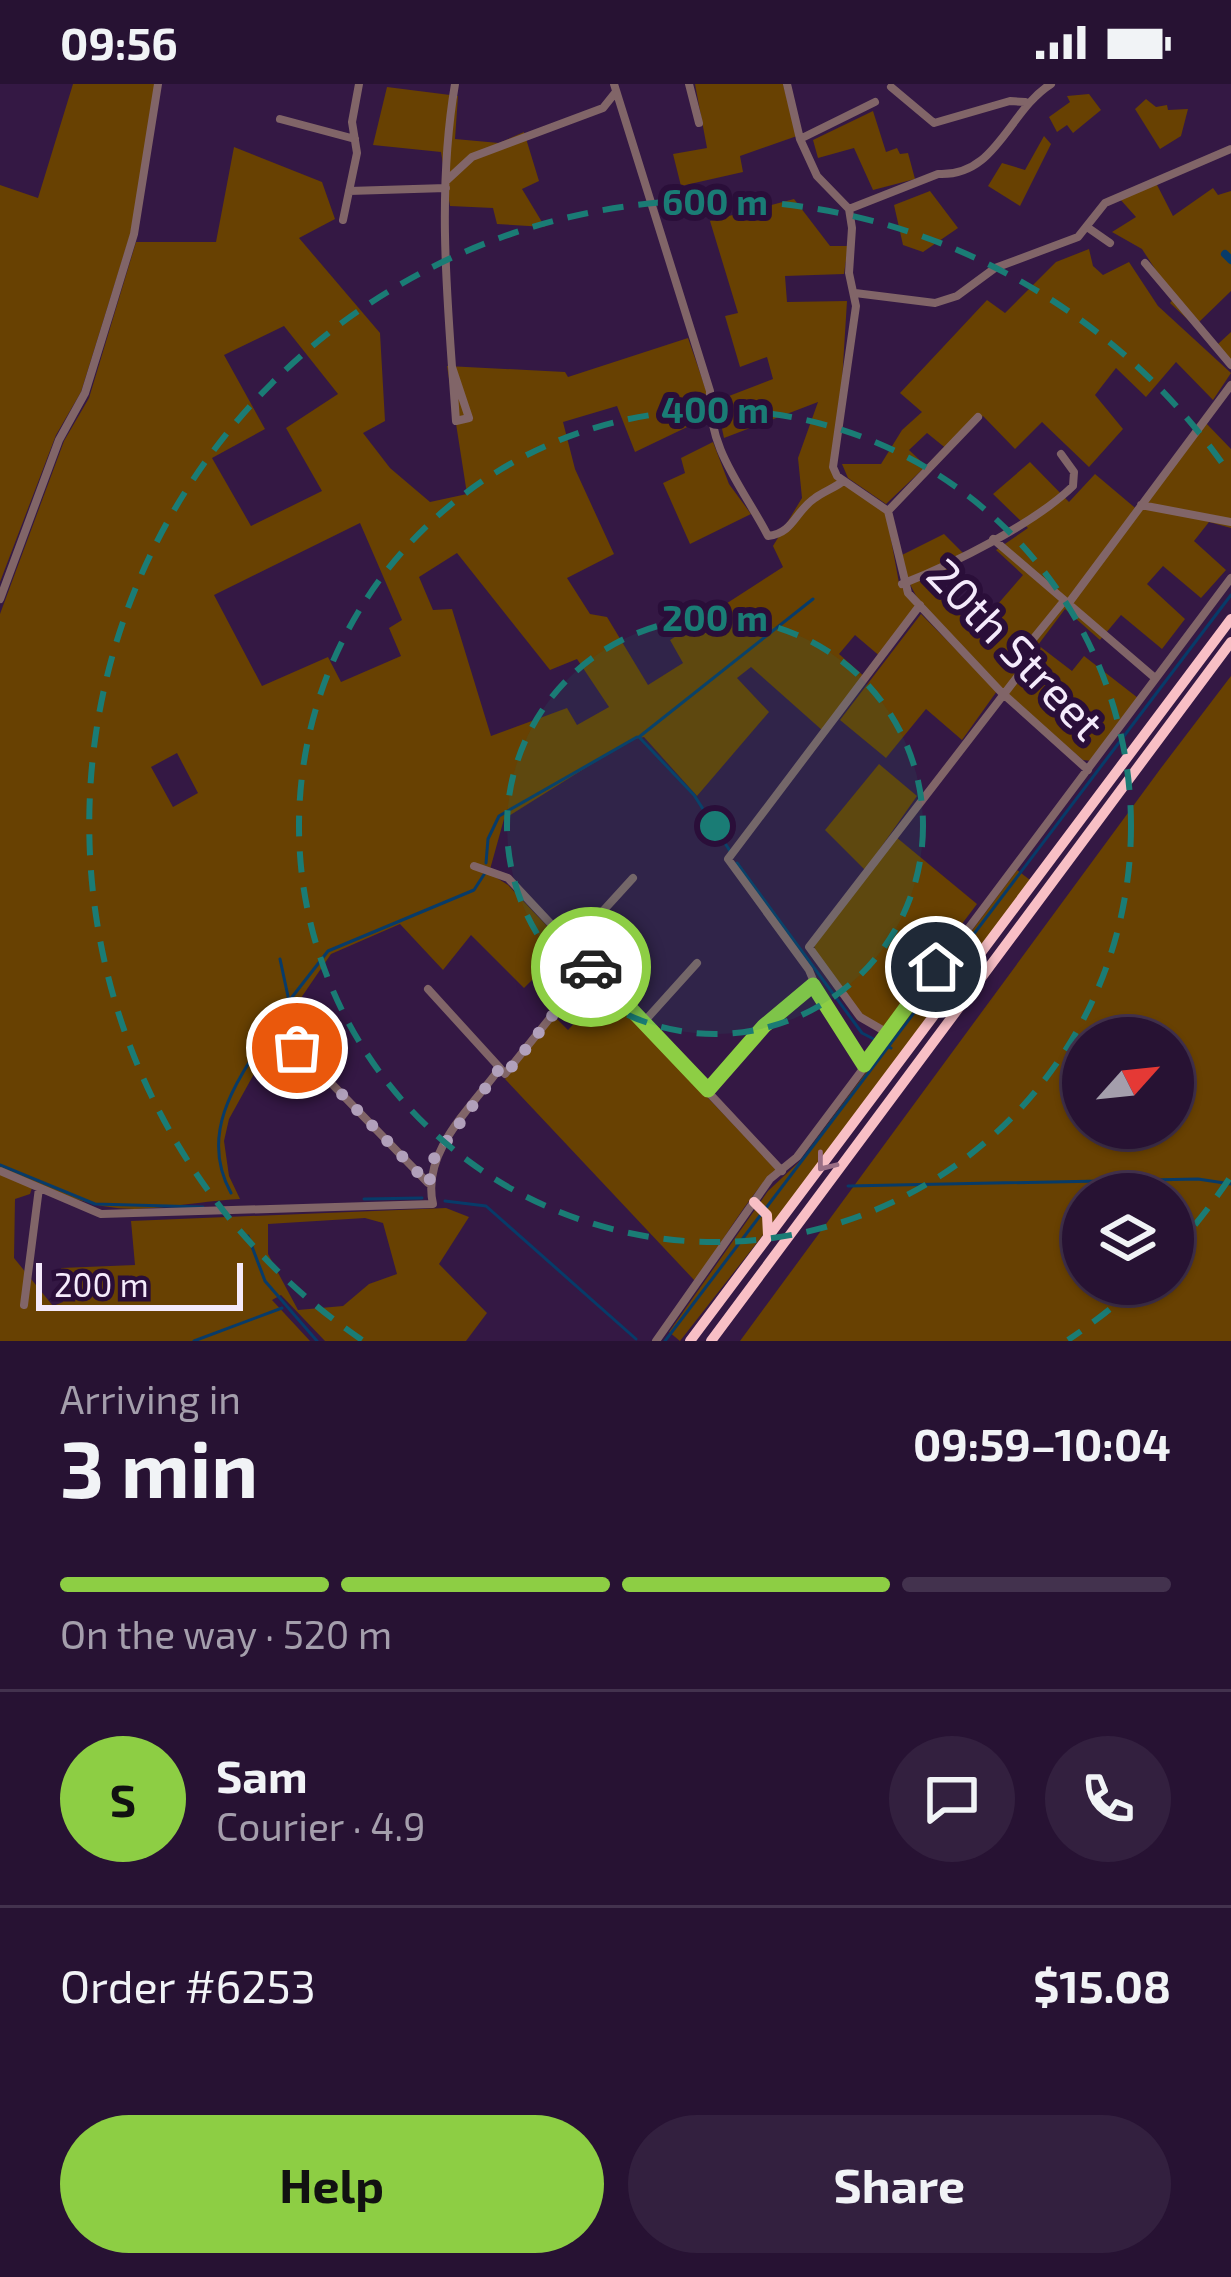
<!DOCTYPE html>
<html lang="en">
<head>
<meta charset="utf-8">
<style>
  :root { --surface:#271233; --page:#33203f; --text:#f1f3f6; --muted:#a49eac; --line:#43324e; --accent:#8dce44 }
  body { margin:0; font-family:"Exo 2",sans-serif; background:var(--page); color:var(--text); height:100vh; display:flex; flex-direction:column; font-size:45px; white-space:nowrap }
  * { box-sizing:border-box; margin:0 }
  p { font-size:39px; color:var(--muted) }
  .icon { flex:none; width:66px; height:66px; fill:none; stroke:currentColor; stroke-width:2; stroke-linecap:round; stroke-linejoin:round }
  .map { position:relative; height:1257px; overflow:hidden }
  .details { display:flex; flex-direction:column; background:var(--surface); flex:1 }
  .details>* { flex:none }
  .needle { width:78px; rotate:63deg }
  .fabs { position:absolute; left:1062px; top:933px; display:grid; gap:24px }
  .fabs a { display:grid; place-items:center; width:132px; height:132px; border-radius:50%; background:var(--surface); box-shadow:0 3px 9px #0004,0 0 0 3px var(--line); font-size:60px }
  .scale { position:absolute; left:36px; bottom:30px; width:207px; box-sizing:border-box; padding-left:12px; border:6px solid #f4eafb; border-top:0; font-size:33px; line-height:42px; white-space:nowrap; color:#f4eafb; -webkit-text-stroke:9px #2a0e39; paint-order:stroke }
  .pin { position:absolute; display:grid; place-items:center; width:102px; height:102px; color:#fff; margin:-51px; border:6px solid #fff; border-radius:50%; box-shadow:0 3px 12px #0007 }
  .courier { position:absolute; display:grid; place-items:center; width:120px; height:120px; margin:-60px; border:9px solid #8dce44; border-radius:50%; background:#fff; color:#222; box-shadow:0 3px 15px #0007 }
  .head em { font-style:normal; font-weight:700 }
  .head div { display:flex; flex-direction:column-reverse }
  .head { display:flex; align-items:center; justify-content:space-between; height:204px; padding:0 60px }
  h1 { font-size:78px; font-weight:700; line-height:90px }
  .bar { display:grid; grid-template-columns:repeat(4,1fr); gap:18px 12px; align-content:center; height:144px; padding:0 60px }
  .bar i { height:15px; border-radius:9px; background:var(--line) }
  .bar .selected { background:var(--accent) }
  .bar p { grid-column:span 4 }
  .line { display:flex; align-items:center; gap:30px; padding:0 60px; border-top:3px solid var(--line) }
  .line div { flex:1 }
  .round { display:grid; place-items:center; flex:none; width:126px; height:126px; border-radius:63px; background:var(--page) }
  .primary-button { display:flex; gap:24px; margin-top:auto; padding:24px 60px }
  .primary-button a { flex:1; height:138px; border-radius:72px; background:var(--accent); color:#111; font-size:48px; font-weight:700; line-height:138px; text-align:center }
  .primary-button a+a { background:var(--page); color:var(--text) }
  .status { display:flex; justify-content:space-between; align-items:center; height:84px; padding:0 60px; background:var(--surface); direction:ltr }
  .status svg { height:33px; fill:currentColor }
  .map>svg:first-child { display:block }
  .green { fill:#684102; fill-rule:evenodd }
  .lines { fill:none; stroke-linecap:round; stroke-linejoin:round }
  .stream { stroke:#073b69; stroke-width:3 }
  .canal { stroke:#073b69; stroke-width:8 }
  .minor { stroke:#816568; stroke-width:8 }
  .highway { stroke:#f8bfc5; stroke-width:10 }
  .oneway { stroke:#9b6f86 }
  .done { stroke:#b1a0bb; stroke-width:12; stroke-dasharray:0 21.6 }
  .route { stroke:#8dce44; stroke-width:15 }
  .ring { fill:none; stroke:#1a7c75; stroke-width:6; stroke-dasharray:21 15 }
  .labels { text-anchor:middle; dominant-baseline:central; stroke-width:12; stroke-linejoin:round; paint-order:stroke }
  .street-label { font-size:45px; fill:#f4eafb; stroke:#2a0e39 }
  .centre { fill:#1a7c75; stroke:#2a0e39; stroke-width:6 }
  .ring-label { font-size:36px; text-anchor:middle; font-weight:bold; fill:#1a7c75; stroke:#2a0e39; stroke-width:12; stroke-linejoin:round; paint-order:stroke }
</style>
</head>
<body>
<div class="status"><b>09:56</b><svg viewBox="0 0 49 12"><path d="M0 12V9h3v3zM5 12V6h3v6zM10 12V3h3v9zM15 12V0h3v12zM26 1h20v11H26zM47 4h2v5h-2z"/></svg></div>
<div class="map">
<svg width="1231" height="1257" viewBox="0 0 1231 1257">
  <rect width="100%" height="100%" fill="#341844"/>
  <!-- green -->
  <path class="green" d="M73,0H155L131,148L81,308L56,351L0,498V101L38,114Z
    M695,0H783L797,52L740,72L743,88L681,102L673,70L707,64Z
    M387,3L458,12L455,55L499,59L524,48L539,97L522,105L545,143L497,140L493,124L450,122L441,68L373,61Z
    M1089,10L1101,26L1073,49L1067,41L1057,48L1049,33L1070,18L1067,12Z
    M1146,15L1156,23L1167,21L1168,26L1188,25L1181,52L1160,65L1135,25Z
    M873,27L886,68L897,64L900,70L908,69L915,95L873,106L854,64L818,74L813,56Z
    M1044,52L1051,60L1020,122L988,102L1002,79L1025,86Z
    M234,63L322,98L335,135L299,154L380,249L385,337L363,349L390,384L430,418L467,410L447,282L565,288L568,293L688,254L706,306V334L635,368L617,322L563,338L575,385L614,470L567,494L590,530L607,533L648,601L683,579L670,556L783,483L773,462L802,414L798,374L818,318L724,354L716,317L773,295L767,273L740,283L725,232L738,229L710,137L794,115L830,162H848L844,190L785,192L787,218L847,217L836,394L886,428L899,499L918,526L882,574L855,551L839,570L866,594L823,647L751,583L737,594L769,628L697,712L644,653L630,656L504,735L489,789L508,801L566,862L524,904L471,851L443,886L400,840L331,870L275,952L229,1035L224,1057L229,1092L240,1115C148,1121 126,1141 34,1098L30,1110L15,1115L14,1174L53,1222L63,1218L61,1184L135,1181L131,1137L446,1124L469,1133L439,1180L487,1229L466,1257H325L281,1211L272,1216L310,1257H0V530L64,357L89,314L136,158H216ZM284,242L338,310L286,344L322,407L251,442L212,374L265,345L224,271ZM360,439L402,536L389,544L401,572L341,598L328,573L262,602L214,511ZM457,469L550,586L577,575L609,623L577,641L567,624L491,652L452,525L433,526L419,493ZM177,669L198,709L173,723L151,683ZM365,1134L383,1139L397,1190L369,1200L343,1222L298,1226L268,1170V1140Z
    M1156,99L1173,132L1213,104L1218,111L1231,107V207L1198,239L1218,260L1231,248V276L1170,219L1174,214L1142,165L1112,148L1136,133L1119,114Z
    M930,107L958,144L923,168L903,161L894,121Z
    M1089,165L1093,182L1103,191L1129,178L1158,222L1231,289L1213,316L1176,278L1146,313L1116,284L1095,311L1123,345L1089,383L1042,338L1015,365L983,332L948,366L927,349L909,366L926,382L886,420L848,394L842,380H881L902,346L922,328L900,309L987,216L1005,229L1056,178Z
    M1205,338L1231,365V444L1209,438L1194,457L1226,486L1201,514L1163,482L1147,500L1185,535L1162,565L1121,531L1100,556L1065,525L1038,561L1072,587L1084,572L1138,614L1092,677L1083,676C1026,627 915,546 900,472L944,450L965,471L936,500L978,543L1023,491L996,466L1028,444L993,410L1030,378L1069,418L1095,390L1140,428Z
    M713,358L729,400L751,430L690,460L663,399L685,389L681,374Z
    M921,530L997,607L962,656L926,625L886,674L840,636Z
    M1231,592V1257H740L1161,684ZM1173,954V1044H1083V954ZM1173,1110V1200H1083V1110Z
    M879,680L917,712L865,786L825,746Z
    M896,753L977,820L883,944L864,934L815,869L814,859Z
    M1017,786L1030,796L896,981L680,1257L669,1248L768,1107L800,1077Z
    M605,906L777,1086C758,1096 713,1173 695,1197L505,995L554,932L568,946Z"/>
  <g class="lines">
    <!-- stream -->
    <path class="stream" d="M730,767L694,711L639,653L813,515
      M486,779L488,755L499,732L637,653
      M737,779L862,949L891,964
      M289,917L328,867L474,806L485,789
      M0,1081L95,1120L203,1123
      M848,1102L1198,1095L1231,1100
      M231,1109C192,1038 253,978 289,917L280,875
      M364,1115L422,1114
      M445,1117L486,1122L636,1255
      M248,1152L265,1197L317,1257
      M194,1257L282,1224
      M665,1257L1231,511"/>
    <!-- canal -->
    <path class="canal" d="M1225,170L1231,176"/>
    <!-- minor -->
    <path class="minor" d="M614,0L710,307C707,365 744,405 768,452C794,449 795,427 815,414C823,408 834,404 842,398
      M689,0L699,39
      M787,0L800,55L817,92L849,125L852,144L849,189L856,222L833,383L837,392L888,427L908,509L1001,608L1088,686
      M891,3L934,39L1010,17L1025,18
      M280,35L355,55
      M800,55L875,18
      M446,97L472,73L603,24L615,9
      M349,107L446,104
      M849,125L938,90C997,93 1008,27 1051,0
      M343,136L357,69L352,38L359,0
      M1087,143L1110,159
      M1145,179L1231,281
      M855,209L935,219L957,212L995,184L1078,153L1105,119L1231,65
      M452,283L469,334L456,337C448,224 436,112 455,0
      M1141,421L1231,438
      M888,427L978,333
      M993,455L1155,594
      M902,500C953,480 1034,440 1073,402L1074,388L1061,370
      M0,515L59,356L85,309L112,222L134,150L158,0
      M1068,520L1231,301
      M474,782L508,794L782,1087
      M571,862L633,794
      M428,905L500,984
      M642,940L697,879
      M886,948L860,933L809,863L1021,588L1029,560L1064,517
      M297,964L428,1099
      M864,981L824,922L809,886L728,775L920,521
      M708,1006L764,942L813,901
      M0,1087L101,1130L433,1120C421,1068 471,1024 500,984L505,990L591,883
      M24,1221L39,1104
      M656,1257L770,1095L797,1073L1231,494"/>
    <!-- highway -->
    <path class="highway" d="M754,1118L767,1131L768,1151
      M690,1257L1231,535
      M711,1257L1231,558"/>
  </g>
  <!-- one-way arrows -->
  <defs><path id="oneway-chevron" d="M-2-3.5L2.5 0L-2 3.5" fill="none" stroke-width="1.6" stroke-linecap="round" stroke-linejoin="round" transform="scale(3)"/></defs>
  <use class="oneway" href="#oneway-chevron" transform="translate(825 1079) rotate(128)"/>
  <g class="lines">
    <!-- done -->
    <path class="done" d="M297,964L429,1100L433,1076L500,984L506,990L591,883"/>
    <!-- route -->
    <path class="route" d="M591,883L708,1006L764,942L813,901L864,981L936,883"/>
  </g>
  <!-- distance rings -->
  <circle cx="715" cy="742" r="208" fill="#1a7c75" fill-opacity=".12"/>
  <g class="ring">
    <circle cx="715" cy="742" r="208"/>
    <circle cx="715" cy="742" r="416"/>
    <path d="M1229 1095A624 624 0 0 1 1175 1164M1137 1202A624 624 0 0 1 1068 1256M362 1256A624 624 0 1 1 1229 389"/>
  </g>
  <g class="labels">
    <!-- street labels -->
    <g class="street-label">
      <text transform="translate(1017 564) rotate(46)">20th Street</text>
    </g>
  </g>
  <circle cx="715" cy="742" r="18" class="centre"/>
  <g class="ring-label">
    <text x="715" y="131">600 m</text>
    <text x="715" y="339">400 m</text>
    <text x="715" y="547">200 m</text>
  </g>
</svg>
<div class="fabs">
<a><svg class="needle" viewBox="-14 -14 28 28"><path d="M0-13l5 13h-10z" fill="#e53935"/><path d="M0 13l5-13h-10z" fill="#a49eac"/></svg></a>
<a><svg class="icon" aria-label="layers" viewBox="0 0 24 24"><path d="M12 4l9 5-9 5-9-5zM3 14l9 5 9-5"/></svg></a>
</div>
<div class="scale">200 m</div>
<div class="pin" style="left:297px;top:964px;background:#ea580c"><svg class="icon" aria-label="bag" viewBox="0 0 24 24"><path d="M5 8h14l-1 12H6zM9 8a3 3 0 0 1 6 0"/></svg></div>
<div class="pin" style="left:936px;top:883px;background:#1f2937"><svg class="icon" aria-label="home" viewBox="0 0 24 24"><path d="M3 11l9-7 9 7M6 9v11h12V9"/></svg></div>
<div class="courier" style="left:591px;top:883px"><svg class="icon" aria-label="car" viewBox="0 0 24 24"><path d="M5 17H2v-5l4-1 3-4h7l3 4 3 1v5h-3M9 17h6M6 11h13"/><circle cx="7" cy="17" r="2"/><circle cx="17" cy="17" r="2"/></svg></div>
</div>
<section class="details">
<div class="head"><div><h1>3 min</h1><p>Arriving in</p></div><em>09:59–10:04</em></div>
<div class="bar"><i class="selected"></i><i class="selected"></i><i class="selected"></i><i></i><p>On the way · 520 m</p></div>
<div class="line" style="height:216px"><b class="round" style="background:var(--accent);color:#111">S</b><div><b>Sam</b><p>Courier · 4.9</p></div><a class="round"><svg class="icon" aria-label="chat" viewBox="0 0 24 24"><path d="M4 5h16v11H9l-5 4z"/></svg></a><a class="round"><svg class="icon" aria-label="phone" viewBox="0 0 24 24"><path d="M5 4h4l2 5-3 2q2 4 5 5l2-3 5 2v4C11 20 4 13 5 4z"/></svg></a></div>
<div class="line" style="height:156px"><div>Order #6253</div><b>$15.08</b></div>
<div class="primary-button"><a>Help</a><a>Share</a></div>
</section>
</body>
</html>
